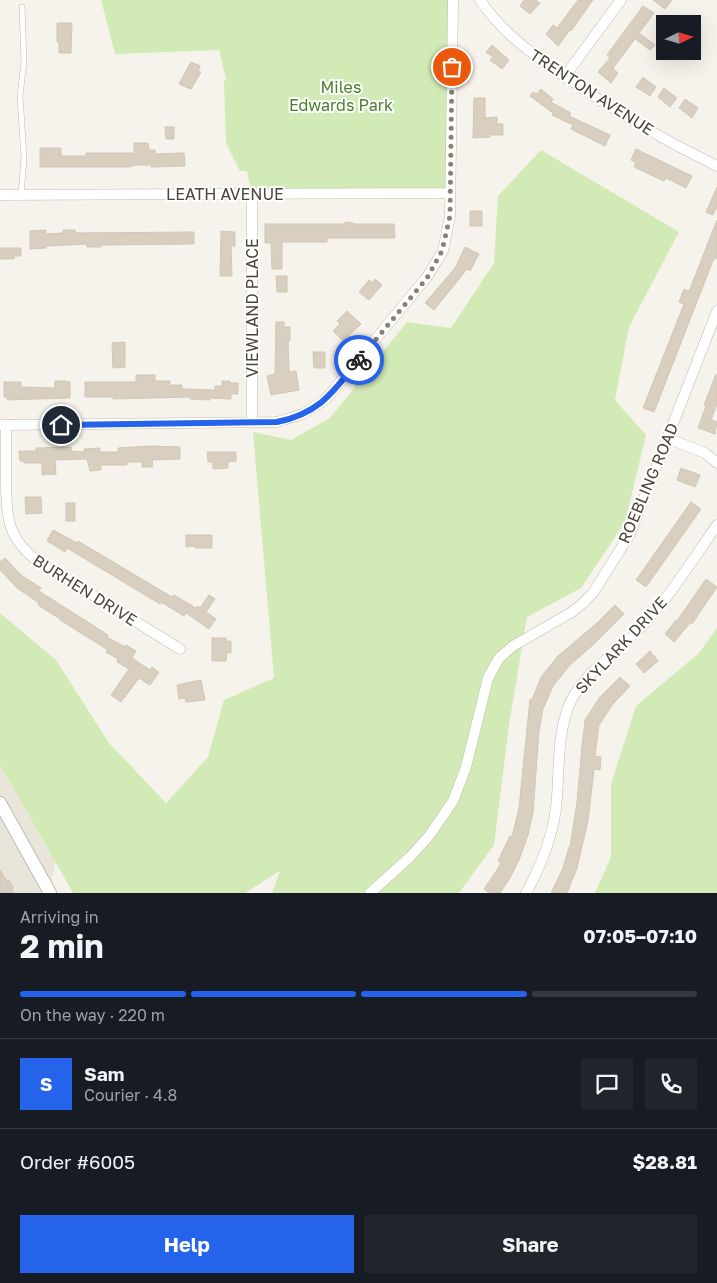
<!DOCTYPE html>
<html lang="en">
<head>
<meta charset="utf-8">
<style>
  :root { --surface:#171b24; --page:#20242c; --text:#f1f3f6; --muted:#9ea1a6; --line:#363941; --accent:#2563eb }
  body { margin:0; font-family:"Golos Text",sans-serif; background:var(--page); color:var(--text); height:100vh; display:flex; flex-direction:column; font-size:19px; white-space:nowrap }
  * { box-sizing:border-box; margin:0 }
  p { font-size:16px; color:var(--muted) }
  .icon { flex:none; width:28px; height:28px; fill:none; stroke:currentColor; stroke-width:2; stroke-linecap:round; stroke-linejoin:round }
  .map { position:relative; height:893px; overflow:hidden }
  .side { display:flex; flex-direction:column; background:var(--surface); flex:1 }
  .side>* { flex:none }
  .needle { width:32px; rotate:85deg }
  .buttons { position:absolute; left:656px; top:15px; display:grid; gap:10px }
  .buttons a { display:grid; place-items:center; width:45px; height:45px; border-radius:0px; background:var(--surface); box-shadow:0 5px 20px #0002; font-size:25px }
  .pin { position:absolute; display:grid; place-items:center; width:42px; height:42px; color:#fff; margin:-21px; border:2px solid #fff; border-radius:50%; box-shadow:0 1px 5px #0007 }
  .courier { position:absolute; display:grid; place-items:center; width:50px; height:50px; margin:-25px; border:4px solid #2563eb; border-radius:50%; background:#fff; color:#222; box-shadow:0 1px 6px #0007 }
  .headline em { font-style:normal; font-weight:700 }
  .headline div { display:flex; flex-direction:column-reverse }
  .headline { display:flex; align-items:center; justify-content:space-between; height:85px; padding:0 20px }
  h1 { font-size:32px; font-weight:700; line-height:38px }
  .bar { display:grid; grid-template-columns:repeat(4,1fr); gap:8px 5px; align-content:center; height:60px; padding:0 20px }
  .bar i { height:6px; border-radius:4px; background:var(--line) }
  .bar .active { background:var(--accent) }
  .bar p { grid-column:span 4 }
  .line { display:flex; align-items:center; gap:12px; padding:0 20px; border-top:1px solid var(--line) }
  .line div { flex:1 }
  .round { display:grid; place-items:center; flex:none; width:52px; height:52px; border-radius:0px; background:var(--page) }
  .primary-button { display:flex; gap:10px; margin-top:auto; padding:10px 20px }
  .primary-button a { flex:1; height:58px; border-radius:0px; background:var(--accent); color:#fff; font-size:20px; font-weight:700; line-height:58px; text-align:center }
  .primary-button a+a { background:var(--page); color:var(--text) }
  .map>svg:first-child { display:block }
  .residential { fill:#eae5da }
  .green { fill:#d2eab5 }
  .building { fill:#d8cfc1; stroke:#d3c7b4 }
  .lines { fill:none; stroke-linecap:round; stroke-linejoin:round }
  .service-casing { stroke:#c2bbae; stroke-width:6 }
  .minor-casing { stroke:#c2bbae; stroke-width:11 }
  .tertiary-casing { stroke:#c2bbae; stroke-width:14 }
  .service { stroke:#fff; stroke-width:5 }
  .minor { stroke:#fff; stroke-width:10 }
  .tertiary { stroke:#fff; stroke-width:12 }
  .done { stroke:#878178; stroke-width:5; stroke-dasharray:0 9 }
  .route { stroke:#2563eb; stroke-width:6 }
  .labels { text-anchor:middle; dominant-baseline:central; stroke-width:4; stroke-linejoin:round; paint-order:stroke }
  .park-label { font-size:16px; fill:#4a7f2a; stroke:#fff }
  .street-label { font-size:16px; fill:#4b4439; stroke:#fff }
</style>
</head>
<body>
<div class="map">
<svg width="717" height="893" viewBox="0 0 717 893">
  <rect width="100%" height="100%" fill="#f6f3ec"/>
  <!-- residential -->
  <path class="residential" d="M0,765L55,862L50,893H0Z"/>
  <!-- green -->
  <path class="green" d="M101,0H453L450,193L252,194L247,171H240L226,143L224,81L226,79L219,50L115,54Z
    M541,150L679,232L629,327L615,400L646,435L625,522L581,588L527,617L509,725L494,845L459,893H272L280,871L245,893H73L0,765V613L56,660L109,743L166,803L208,757L224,700L274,678L253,432L291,440L330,418L407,322L451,328L494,263L498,196Z
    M717,628V893H595L611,857V784L636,706L699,653Z"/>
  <!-- building -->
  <path class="building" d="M524,0H535L540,3L530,14L520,6Z
    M578,0H593L571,31L570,30L558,46L546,34L553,25L557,28Z
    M653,0H672L665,9Z
    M643,6L654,13L639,33L655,45L650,50L635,39L613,68L618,73L611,83L598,72L610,58L607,55Z
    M57,23H72L71,53H59V42H57Z
    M492,45L509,60L502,69L490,60L493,57L486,52Z
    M191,62L200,66L198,71L201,72L191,89L179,84Z
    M643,77L656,87L650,96L636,87Z
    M664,88L677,98L670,107L658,97Z
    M541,89L553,99L551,102L571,113L569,116L610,135L605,146L571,129L573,125L552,115L553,113L530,96L533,92L537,94Z
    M474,98H485V118L497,117V124H503V135H490V137L473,138Z
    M685,99L698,108L692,118L679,108Z
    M165,127H174V139H166Z
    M134,143H148L149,150H155V154L184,153L185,166L151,167V165H136L131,166V167H40V148H61V156H86V153H134Z
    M636,149L692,176L686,188L666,178L664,181L634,167L636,163L631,160Z
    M717,187V207L713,215L706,212Z
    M470,211H482V226H470Z
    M717,220V259L714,258L654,412L643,408L684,304L679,302L684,289L688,291L690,289Z
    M349,222L355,224H394L395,238H327V242H282V269H272L271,243H265V224H344V223Z
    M46,230V234L63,233V230H75V233L194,232V244L101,245V247H87V244L46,246V248L30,249V231Z
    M221,231L235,232V246H231L232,276H220Z
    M465,247L479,254L470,271L467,269L434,310L425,303L455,268Z
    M0,248H21V256H14V259H0Z
    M276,276H287V292H277Z
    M375,279L382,285L369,300L359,292L369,280L372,283Z
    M347,311L361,324L343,341L333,331L340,324L337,321Z
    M276,322H284V327H290V341H288L289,372L296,371L299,390L271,395L267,376L275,374Z
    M125,342V367L113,368L112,343Z
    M313,352H325V368H314Z
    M716,374L717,404L711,420L717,422L715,434L698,428L706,406L704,405Z
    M136,375H155V381H170V385H182V389L215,390V386H222V381H230V383H238V394H231V399L210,398V400L190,399V397L113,399V397H85V382H136Z
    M55,381H67V382H70V398L7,400V397H4V382H21V387L55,388Z
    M152,446L180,447V459L152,460L153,467H142V462H127V465H101V470L90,471L87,459L55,460L56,474L42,475V463H24V461H20L19,451H36V448L71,447V451L84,452V449L100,448V452H118V448Z
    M207,452H236V461L228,462V468L213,469V462H208Z
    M681,468L700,475L695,487L677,480Z
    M25,497H41L42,513L26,514Z
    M691,502L701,509L646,587L636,580Z
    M66,503H75V521H66Z
    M53,530L77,543L78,541L172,597L174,595L196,608L198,606L200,608L209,595L215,599L206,612L216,619L209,629L186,613L184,616L161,602L160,604L67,548L65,552L47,541Z
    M186,535H212V548H195V546L186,547Z
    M5,558L21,575L41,588L39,591L108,635L107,637L125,647L126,645L136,651L132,658L150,670L152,667L159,672L150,685L139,678L121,702L111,695L129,669L117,662L118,659L106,652L108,650L60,620V619L38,605L39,603L17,588L0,570V562Z
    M706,579L717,587L692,624L691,622L674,642L665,634L676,620L677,621Z
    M615,605L624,614L593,645L570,665L553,686L543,709L539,731L533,813L528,835L519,860L510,878L500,893H489L484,889L495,873L501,863L498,861L510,836L512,837L519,808L530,699L532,700L541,677L558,656L597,623Z
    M212,638H226V641H231V653L227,652L226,661H212Z
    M650,651L658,661L644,673L636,664Z
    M620,677L630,686L613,704L599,725L595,756L601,757L600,770L594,769L588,821L577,868L567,893H551L563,868L569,847H570L577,802L582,746L585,720L600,697Z
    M201,680L205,700L186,702L185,698L179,699L177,685Z
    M0,870L7,881L9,880L13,888L11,889L14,893H0Z"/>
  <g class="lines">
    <defs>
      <path id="service" d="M21,195L24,158L20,96L24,61L22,7"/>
      <path id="minor" d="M480,0C503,34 535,56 568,79C616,112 665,141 717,166
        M565,76L621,0
        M252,194V422
        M0,195L450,193
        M0,425L277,422L303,414L326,399L427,277L443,251L450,216L453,0
        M6,426C6,444 6,462 6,480C6,515 7,539 38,561L180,649
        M667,438L705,453L717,463
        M370,893L410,857L429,836L453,801L466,767L488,678L499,658L513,646L572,612L583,603L593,593L630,534L717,311
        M526,893C541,866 552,838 556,808C560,773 556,735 570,703C584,671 623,649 645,623C672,593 694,558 717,525"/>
      <path id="tertiary" d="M0,803L50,893"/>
    </defs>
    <!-- service casing -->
    <use href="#service" class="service-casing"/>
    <!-- minor casing -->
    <use href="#minor" class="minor-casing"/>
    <!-- tertiary casing -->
    <use href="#tertiary" class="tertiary-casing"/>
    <!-- service -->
    <use href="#service" class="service"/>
    <!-- minor -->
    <use href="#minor" class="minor"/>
    <!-- tertiary -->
    <use href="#tertiary" class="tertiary"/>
  </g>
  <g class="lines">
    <!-- done -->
    <path class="done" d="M359,360L427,278L442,251L450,216L452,67"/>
    <!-- route -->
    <path class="route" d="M61,425L277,422C320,413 333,392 359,360"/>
  </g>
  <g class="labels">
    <!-- park labels -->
    <g class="park-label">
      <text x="341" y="87">Miles<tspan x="341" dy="18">Edwards Park</tspan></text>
    </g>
    <!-- street labels -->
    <g class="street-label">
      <text transform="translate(592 92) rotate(33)">TRENTON AVENUE</text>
      <text x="225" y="194">LEATH AVENUE</text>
      <text transform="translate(252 308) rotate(-90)">VIEWLAND PLACE</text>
      <text transform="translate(648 483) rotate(-67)">ROEBLING ROAD</text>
      <text transform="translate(85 590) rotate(32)">BURHEN DRIVE</text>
      <text transform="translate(621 645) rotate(-47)">SKYLARK DRIVE</text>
    </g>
  </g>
</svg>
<div class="buttons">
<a><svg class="needle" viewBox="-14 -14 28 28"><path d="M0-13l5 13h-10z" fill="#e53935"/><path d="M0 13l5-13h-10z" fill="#9ea1a6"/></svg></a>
</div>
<div class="pin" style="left:452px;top:67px;background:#ea580c"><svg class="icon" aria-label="bag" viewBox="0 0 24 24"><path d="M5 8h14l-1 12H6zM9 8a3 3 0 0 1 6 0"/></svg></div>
<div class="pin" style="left:61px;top:425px;background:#1f2937"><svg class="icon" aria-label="home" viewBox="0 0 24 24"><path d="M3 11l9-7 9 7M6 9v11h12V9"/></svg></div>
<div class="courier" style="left:359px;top:360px"><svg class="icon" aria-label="bike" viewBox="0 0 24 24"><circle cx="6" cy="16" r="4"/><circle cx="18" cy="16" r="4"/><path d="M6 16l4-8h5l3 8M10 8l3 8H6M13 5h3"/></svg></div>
</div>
<section class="side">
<div class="headline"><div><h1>2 min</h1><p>Arriving in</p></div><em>07:05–07:10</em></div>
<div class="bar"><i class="active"></i><i class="active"></i><i class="active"></i><i></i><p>On the way · 220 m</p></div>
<div class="line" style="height:90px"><b class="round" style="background:var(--accent);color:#fff">S</b><div><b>Sam</b><p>Courier · 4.8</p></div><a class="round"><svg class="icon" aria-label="chat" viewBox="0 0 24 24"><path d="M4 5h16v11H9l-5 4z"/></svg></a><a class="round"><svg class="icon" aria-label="phone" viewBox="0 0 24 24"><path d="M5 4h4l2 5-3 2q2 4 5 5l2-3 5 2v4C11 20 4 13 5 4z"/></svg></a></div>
<div class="line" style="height:65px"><div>Order #6005</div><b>$28.81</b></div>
<div class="primary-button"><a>Help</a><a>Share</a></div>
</section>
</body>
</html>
